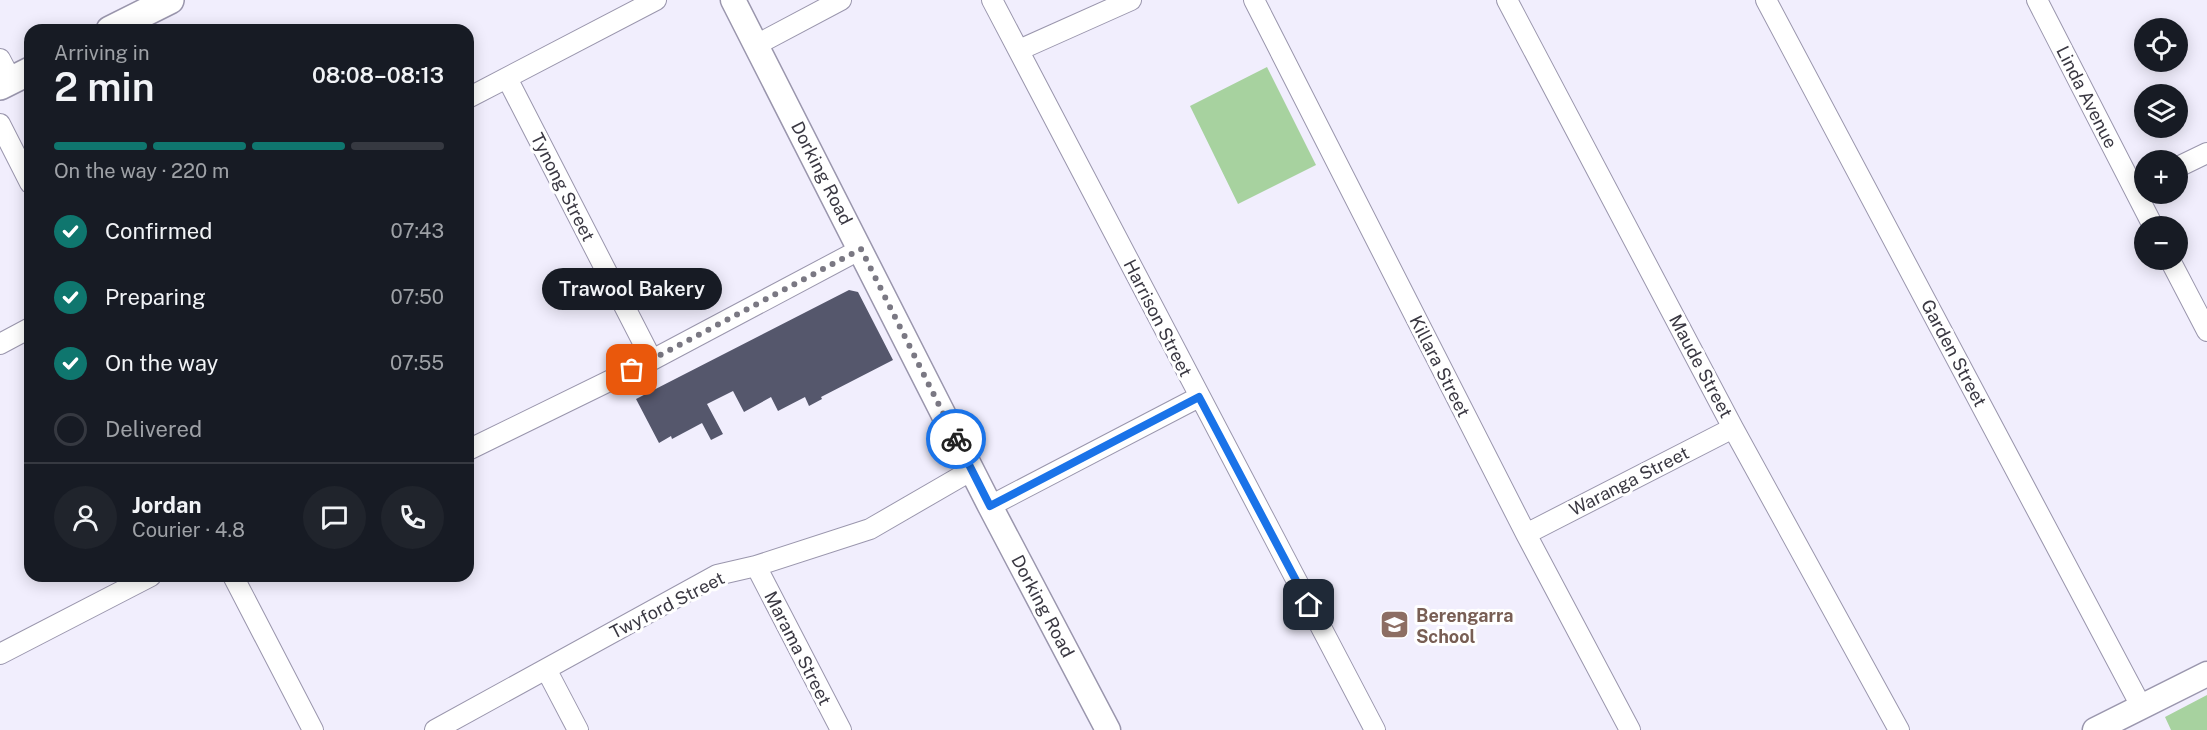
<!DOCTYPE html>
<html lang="en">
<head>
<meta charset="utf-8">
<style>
  :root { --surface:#171b24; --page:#20242c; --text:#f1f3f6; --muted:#9ea1a6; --line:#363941; --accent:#0f766e }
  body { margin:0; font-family:"Public Sans",sans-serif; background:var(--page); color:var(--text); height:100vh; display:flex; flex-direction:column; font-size:22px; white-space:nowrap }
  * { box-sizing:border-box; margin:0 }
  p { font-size:20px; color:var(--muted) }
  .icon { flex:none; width:33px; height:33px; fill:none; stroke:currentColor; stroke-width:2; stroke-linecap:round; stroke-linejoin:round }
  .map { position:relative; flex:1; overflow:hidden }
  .drawer { position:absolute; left:24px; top:24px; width:450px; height:558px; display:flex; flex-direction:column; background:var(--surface); border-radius:18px; box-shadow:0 3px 15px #0003 }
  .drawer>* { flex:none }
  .controls { position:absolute; left:2134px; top:18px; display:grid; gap:12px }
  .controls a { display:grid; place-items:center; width:54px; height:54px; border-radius:50%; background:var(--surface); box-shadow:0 3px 15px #0003; font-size:30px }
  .pin { position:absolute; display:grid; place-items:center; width:51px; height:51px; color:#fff; margin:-26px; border-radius:12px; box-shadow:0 3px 9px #0006 }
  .courier { position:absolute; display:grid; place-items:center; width:60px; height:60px; margin:-30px; border:4px solid #1a73e8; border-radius:50%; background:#fff; color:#222; box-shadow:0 2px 8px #0007 }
  .bubble { position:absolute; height:42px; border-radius:21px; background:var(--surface); box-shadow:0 3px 15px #0003; font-size:20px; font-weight:600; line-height:42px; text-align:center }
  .summary em { font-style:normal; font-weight:600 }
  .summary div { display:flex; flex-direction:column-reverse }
  .summary { display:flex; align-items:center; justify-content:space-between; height:102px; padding:0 30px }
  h1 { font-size:39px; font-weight:600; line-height:45px }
  .bar { display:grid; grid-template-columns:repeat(4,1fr); gap:9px 6px; align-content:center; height:72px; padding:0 30px }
  .bar i { height:8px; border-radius:4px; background:var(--line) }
  .bar .current { background:var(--accent) }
  .bar p { grid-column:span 4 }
  .line { display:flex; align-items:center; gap:15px; padding:0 30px; border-top:2px solid var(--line) }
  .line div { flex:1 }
  .round { display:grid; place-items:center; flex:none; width:63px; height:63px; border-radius:32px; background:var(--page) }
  ol { padding:0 30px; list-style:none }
  li { display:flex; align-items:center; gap:18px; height:66px }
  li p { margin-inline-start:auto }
  li .icon { padding:6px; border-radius:50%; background:var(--accent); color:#fff; stroke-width:4 }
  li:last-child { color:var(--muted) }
  li i { width:33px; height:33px; border:3px solid var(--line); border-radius:50% }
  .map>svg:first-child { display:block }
  .green { fill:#a7d29f }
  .building { fill:#55576c }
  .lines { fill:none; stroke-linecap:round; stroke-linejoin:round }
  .minor-casing { stroke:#9a96ad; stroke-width:22 }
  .tertiary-casing { stroke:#9a96ad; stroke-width:27 }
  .secondary-casing { stroke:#9a96ad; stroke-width:30 }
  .minor { stroke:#fff; stroke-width:20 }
  .tertiary { stroke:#fff; stroke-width:24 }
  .secondary { stroke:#fff; stroke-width:27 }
  .done { stroke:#7a7883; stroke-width:6; stroke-dasharray:0 10.8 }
  .route { stroke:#1a73e8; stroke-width:8 }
  .labels { text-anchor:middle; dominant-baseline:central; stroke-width:6; stroke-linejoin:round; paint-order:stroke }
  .street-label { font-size:18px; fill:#3a3842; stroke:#fff }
  .education-label { font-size:18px; font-weight:bold; fill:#785e54; stroke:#fff; text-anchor:start }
</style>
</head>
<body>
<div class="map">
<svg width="2207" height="730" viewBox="0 0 2207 730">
  <rect width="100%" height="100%" fill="#f1eefd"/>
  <!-- green -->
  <path class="green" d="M1267,67L1316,165L1238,204L1190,106Z
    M2207,695V730H2171L2165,717Z"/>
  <!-- building -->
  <path class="building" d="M849,290L858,292L893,360L821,397L822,399L809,406L805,397L778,411L771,397L744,412L733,391L707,404L723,434L711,440L702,423L672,439L671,436L659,443L636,399Z"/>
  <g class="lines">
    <defs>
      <path id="minor" d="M992,0L1375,730
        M1254,0L1526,534L1630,730
        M1507,0L1733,428L1899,730
        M1766,0L2141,706
        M2037,0L2153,226
        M756,45L841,0
        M1019,50L1131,0
        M0,59L11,80
        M507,78L652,360
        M468,98L656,0
        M0,124L30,183
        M2178,167L2207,153
        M2170,260L2207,331
        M0,344L30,328
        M468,450L652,360L861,249
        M990,506L1199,397
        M1526,534L1733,428
        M756,566L841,730
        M233,576L313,730
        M0,654L151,576
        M546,669L578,730
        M435,730L717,575L756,566L870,529L972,470"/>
      <path id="tertiary" d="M733,0L990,506L1108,730
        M2095,730L2207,674"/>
      <path id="secondary" d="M110,30L170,0
        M0,86L30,71"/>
    </defs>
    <!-- minor casing -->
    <use href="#minor" class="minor-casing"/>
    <!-- tertiary casing -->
    <use href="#tertiary" class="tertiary-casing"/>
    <!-- secondary casing -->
    <use href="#secondary" class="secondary-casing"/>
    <!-- minor -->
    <use href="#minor" class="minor"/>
    <!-- tertiary -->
    <use href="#tertiary" class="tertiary"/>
    <!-- secondary -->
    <use href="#secondary" class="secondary"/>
  </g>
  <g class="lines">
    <!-- done -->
    <path class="done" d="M632,370L861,249L956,439"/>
    <!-- route -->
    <path class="route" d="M956,439L990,506L1199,397L1309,605"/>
  </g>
  <!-- icons -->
  <defs>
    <symbol id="school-square" viewBox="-11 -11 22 22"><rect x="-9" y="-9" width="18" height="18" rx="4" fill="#8d6e63" stroke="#fff"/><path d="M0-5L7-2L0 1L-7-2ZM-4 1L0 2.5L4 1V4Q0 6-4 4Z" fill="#fff"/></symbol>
  </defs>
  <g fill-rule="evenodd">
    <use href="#school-square" x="1378" y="608" width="33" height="33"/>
  </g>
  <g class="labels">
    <!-- street labels -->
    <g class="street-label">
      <text transform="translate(2087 97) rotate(63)">Linda Avenue</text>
      <text transform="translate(822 173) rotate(63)">Dorking Road</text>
      <text transform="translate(563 187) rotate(63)">Tynong Street</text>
      <text transform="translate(1158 318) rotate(63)">Harrison Street</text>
      <text transform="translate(1954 353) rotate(62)">Garden Street</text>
      <text transform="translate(1440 366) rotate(63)">Killara Street</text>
      <text transform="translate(1701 366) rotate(62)">Maude Street</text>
      <text transform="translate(1629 481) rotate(-27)">Waranga Street</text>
      <text transform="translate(667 605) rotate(-27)">Twyford Street</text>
      <text transform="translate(1043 606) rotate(62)">Dorking Road</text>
      <text transform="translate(798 648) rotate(63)">Marama Street</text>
    </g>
    <!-- education labels -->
    <g class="education-label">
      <text x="1416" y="615">Berengarra<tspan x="1416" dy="21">School</tspan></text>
    </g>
  </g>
</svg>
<div class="controls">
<a><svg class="icon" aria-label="locate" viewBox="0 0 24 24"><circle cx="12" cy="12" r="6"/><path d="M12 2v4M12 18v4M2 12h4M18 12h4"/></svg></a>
<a><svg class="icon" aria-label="layers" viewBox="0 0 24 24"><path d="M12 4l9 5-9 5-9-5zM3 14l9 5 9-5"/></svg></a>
<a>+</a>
<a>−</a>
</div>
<div class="pin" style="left:632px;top:370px;background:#ea580c"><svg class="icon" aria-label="bag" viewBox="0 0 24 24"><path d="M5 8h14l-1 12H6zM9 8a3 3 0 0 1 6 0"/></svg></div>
<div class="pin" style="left:1309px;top:605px;background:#1f2937"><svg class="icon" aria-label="home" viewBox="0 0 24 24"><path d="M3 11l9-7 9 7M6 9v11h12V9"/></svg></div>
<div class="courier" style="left:956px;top:439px"><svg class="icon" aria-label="bike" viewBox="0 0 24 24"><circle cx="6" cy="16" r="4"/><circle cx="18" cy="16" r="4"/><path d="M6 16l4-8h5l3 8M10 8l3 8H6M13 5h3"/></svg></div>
<div class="bubble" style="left:542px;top:268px;width:180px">Trawool Bakery</div>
<section class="drawer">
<div class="summary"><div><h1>2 min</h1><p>Arriving in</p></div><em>08:08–08:13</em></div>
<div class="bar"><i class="current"></i><i class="current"></i><i class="current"></i><i></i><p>On the way · 220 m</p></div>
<ol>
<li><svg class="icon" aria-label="check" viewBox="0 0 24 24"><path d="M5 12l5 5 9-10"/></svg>Confirmed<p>07:43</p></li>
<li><svg class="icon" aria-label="check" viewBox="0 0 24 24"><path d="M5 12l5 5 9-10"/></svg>Preparing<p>07:50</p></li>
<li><svg class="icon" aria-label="check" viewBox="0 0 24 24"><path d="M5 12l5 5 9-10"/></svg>On the way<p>07:55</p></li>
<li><i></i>Delivered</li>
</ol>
<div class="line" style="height:108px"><a class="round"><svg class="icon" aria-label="person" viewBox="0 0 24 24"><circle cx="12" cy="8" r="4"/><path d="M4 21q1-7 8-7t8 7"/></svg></a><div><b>Jordan</b><p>Courier · 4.8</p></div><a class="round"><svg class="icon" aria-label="chat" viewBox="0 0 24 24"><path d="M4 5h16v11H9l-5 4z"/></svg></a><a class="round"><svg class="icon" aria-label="phone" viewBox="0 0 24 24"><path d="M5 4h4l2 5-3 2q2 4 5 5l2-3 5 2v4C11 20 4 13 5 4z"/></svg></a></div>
</section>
</div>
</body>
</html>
